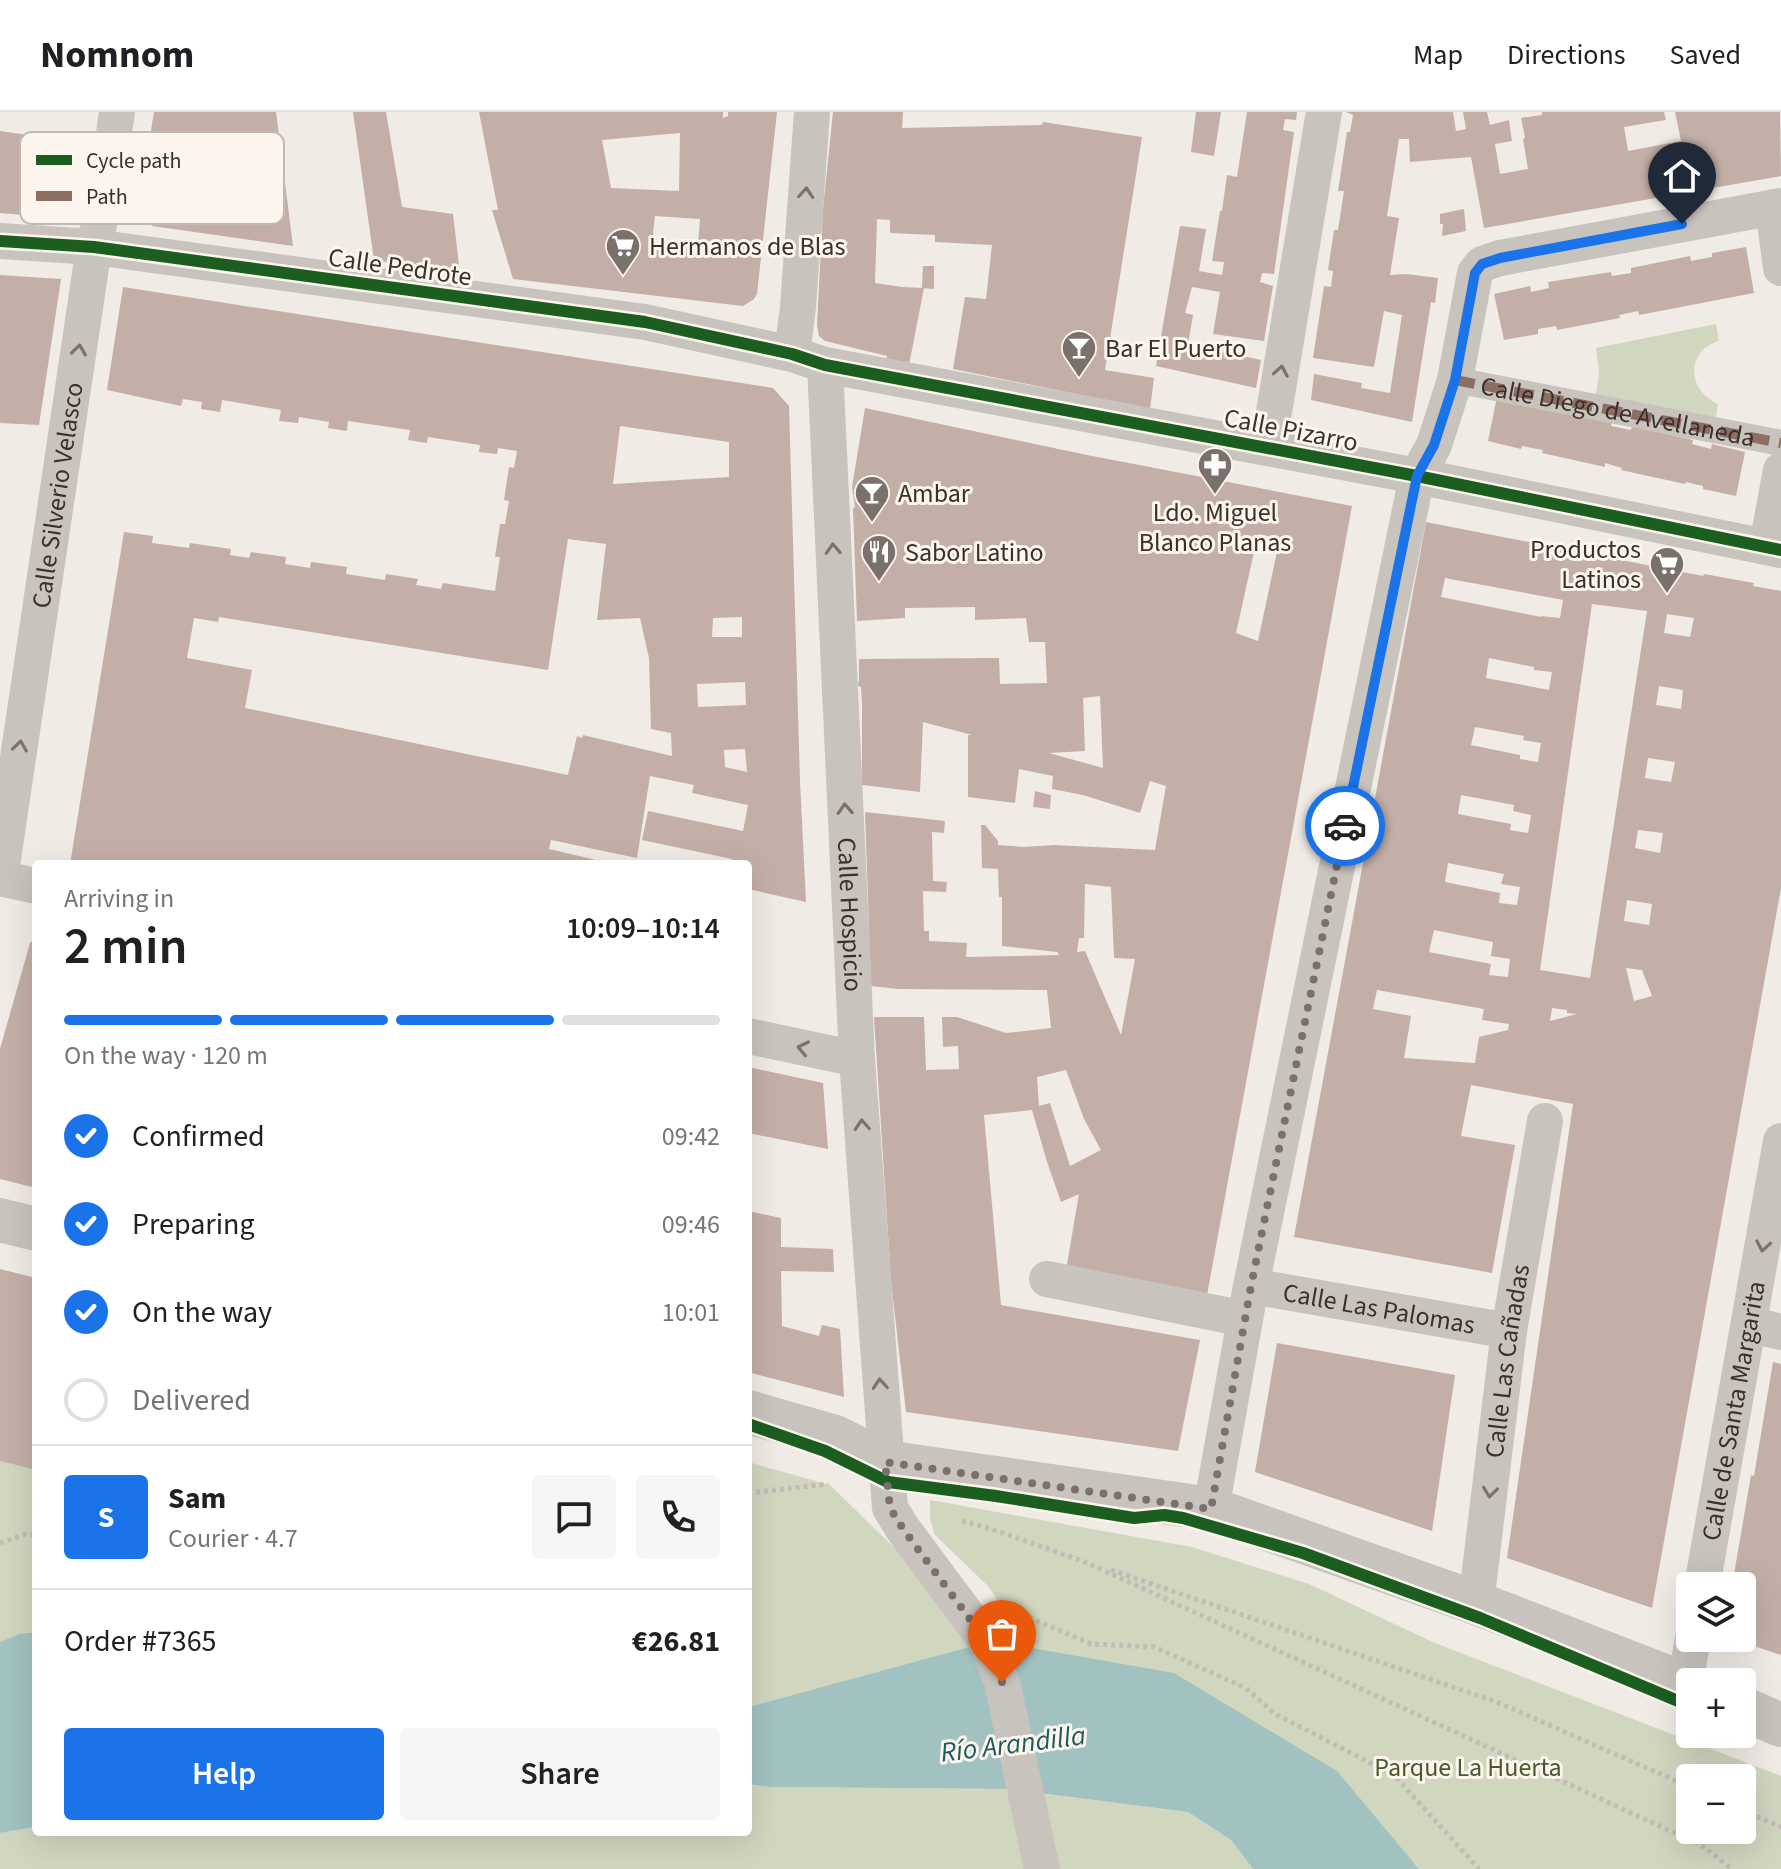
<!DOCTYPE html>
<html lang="en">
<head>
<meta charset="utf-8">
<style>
  :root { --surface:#fff; --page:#f6f6f6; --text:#202124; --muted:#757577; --line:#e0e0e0; --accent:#1a73e8 }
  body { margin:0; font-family:"Source Sans 3",sans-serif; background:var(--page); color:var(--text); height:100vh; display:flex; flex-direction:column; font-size:30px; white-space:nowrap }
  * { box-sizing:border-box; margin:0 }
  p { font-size:26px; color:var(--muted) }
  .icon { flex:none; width:44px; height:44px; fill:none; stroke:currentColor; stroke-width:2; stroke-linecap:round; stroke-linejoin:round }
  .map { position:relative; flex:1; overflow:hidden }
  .drawer { position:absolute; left:32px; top:748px; width:720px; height:976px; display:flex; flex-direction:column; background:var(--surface); border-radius:8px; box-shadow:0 8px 32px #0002 }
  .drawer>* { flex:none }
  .tools { position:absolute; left:1676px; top:1460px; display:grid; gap:16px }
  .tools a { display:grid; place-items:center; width:80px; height:80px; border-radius:8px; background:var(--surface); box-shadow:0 8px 32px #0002; font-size:40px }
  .pin { position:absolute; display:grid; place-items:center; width:68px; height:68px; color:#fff; margin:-82px -34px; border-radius:50% 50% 50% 0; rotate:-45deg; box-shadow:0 0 8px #0007 }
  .pin .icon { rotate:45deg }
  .courier { position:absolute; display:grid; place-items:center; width:80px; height:80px; margin:-40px; border:6px solid #1a73e8; border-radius:50%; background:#fff; color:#222; box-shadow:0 2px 10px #0007 }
  .overview em { font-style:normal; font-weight:600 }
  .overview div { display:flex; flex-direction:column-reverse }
  .overview { display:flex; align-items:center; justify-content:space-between; height:136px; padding:0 32px }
  h1 { font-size:52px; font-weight:600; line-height:60px }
  .bar { display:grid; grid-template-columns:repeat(4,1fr); gap:12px 8px; align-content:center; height:96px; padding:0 32px }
  .bar i { height:10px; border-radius:6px; background:var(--line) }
  .bar .on { background:var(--accent) }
  .bar p { grid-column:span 4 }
  .line { display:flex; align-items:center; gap:20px; padding:0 32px; border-top:2px solid var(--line) }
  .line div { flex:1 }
  .round { display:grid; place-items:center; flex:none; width:84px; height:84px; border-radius:8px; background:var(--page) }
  ol { padding:0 32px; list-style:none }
  li { display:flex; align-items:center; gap:24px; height:88px }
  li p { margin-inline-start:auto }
  li .icon { padding:8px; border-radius:50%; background:var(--accent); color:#fff; stroke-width:4 }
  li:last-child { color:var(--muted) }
  li i { width:44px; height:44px; border:4px solid var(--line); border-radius:50% }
  .button { display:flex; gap:16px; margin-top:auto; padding:16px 32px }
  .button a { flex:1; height:92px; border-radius:8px; background:var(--accent); color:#fff; font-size:32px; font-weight:600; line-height:92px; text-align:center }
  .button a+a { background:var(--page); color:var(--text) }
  header { display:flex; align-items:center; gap:48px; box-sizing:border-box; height:112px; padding:0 40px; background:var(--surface); border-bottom:2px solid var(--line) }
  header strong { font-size:38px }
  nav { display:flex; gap:44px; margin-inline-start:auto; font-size:28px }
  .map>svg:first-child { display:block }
  .green { fill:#d1d6bf; fill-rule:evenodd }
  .water { fill:#a1c2c1 }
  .building { fill:#c3afa7; fill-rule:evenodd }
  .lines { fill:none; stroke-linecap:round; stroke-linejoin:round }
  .path { stroke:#c2bbb6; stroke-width:5; stroke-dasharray:4 4; stroke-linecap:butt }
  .pedestrian { stroke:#c9c3be; stroke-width:26 }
  .minor { stroke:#c9c3be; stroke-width:36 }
  .tertiary { stroke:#c9c3be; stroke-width:44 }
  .quiet { stroke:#8d6e63; stroke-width:10; stroke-dasharray:20 10; stroke-linecap:butt }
  .cycleway-casing { stroke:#fbf5ee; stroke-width:17 }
  .cycleway { stroke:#1b5e20; stroke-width:12 }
  .oneway { stroke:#7b726d }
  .done { stroke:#7a716c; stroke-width:8; stroke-dasharray:0 14.4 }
  .route { stroke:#1a73e8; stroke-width:10 }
  .labels { text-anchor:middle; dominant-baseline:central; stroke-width:6; stroke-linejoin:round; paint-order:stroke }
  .poi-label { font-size:26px; fill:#3b302b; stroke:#fbf5ee; text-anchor:start }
  .street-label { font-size:26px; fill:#3b302b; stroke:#fbf5ee }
  .park-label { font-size:26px; fill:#4a5a2e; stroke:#fbf5ee }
  .water-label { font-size:28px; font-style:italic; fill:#1f5a5e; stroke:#fbf5ee }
  .key { fill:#fbf5ee; stroke:#c1bab4; stroke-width:2 }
  .key-label { font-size:22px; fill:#3b302b }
</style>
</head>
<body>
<header>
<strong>Nomnom</strong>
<nav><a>Map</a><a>Directions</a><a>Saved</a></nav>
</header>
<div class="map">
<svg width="1781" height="1757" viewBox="0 0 1781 1757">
  <rect width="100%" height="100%" fill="#f0ebe5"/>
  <!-- green -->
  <path class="green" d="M1716,212L1719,229C1685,239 1687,279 1718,292L1715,308L1596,282L1599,261L1596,236Z
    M0,1349L36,1358V1520L19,1522L0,1530Z
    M748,1350L830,1373L990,1529L1001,1493L988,1474L935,1423L930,1407V1388L1192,1435L1309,1472L1435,1531L1781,1664V1757H1419L1416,1752L991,1529L748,1595ZM1690,1666H1742V1718H1690Z
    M748,1672L770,1675L1009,1677L1188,1700L1231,1728L1253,1757H0V1721L36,1715V1720H748Z"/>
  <!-- water -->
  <path class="water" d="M36,1520V1715L0,1721V1530L19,1522Z
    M991,1529L1174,1561L1337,1659L1419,1757H1253L1231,1728L1188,1700L1009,1677L770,1675L748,1672V1595Z"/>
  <!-- building -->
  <path class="building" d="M154,0H276L293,134L152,114L138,99Z
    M353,0H386L402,95L453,102L460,161L374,148Z
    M479,0H723V6L728,4V0H777L757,182L754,187L743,194L513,167L492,98H498ZM680,21L679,79L611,76L602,28ZM655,104L700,107L698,133L652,130Z
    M833,0H903L902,16L1042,13L1043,10L1142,25L1105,258L1154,266L1150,297L953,257L965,185L986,187L992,133L935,130V123L890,121V108L877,107L875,171L902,175L924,176L908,258L885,254L887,244L825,229L819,224L817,213L823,97Z
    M1196,0H1221L1214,44L1191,40Z
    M1247,0H1297L1296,8L1285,7L1284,13L1283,18L1294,20L1274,162L1262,161L1260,170L1273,174L1264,229L1213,222L1220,180L1192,175L1185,201L1193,203L1188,232L1261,248L1256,276L1156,254L1180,114L1206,117L1199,159L1222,163L1224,150L1212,149L1220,99H1222L1227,63L1237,65Z
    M1346,0H1453L1456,19L1466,17L1463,0H1487L1490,13L1509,8L1512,29L1495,32L1500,62L1528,57L1523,27L1525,26L1521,6L1542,3V0H1664L1666,8L1624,15L1628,39L1681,29L1675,0H1780L1781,64L1484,116L1471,45L1410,50L1409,27H1399L1387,104L1399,106L1390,163L1406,162L1438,166L1435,191L1431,190L1412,310L1311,288L1314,262L1362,271L1361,276L1390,281L1402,203L1384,199L1374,255L1313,246L1324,174L1331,175L1333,159L1328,158L1334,118H1338L1344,79H1338L1347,20H1350L1353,3Z
    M0,19L84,31L74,93L58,106L0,101Z
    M1464,97L1466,119L1442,124L1443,112H1440V102Z
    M1746,135L1754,181L1639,203L1638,199L1619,203L1620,206L1557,218L1556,214L1538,217V222L1504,228L1494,182L1530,174L1531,180L1549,176L1548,170L1611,160L1612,164L1631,161V156L1690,144L1691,149L1712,145V141Z
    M923,154H934V177L922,176Z
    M0,163L61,167L39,313L0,311Z
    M123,175L773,276L789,294L800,669L806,790L748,777V752H731L732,747L642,728L648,699L743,719L748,693L692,681L694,673L650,664L637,746L551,728L549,737L613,752H70L124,420L153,424L152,431L189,436L190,431L231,437L230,443L249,446L251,440L286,445L285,452L310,456L311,450L347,455L346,462L385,468L386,462L418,467L416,473L441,477L443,471L495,479L500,445H495L500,412H505L509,389L504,388L509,355L514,356L517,339L498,336L497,342L479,340L480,333L428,325L427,331L408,328L410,318L348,309L347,319L328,316L329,310L299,305L298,311L279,309L281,298L222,288L220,300L201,297L202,290L183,287L181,294L107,278ZM620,314L729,330V365L613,372ZM568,427L606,432L597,508L640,506L649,546L651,617L671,621L672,644L583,623L582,626L577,624L568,663L245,596L252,558L187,546L194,506L218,510L219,505L548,558ZM742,505V525H712L713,506ZM745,570L746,593L698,595L697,572ZM745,637L747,660L725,655L724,638Z
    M1497,285L1612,309L1611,314L1631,318L1632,314L1693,328L1692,332L1711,337L1712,332L1745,340L1736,384L1703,377V374L1686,370L1685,372L1621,358L1622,356L1605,351V355L1542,341L1543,338L1522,334L1521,337L1488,329Z
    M865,296L1087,343L1352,394L1207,1183L1066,1158L1079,1082L1061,1090L1047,1050L1032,998L984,1003L1001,1193L1200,1228L1178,1339L906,1300L891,1169L874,905H924L926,958L959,957L958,934L943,935L942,905H957L1006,921L1051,916L1047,878L898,877L871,874L865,700L945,709L944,721L932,720L933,769L947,770L946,780L923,779L924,819H929V829L967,831L966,845L1059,843L1057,840L1002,834V785H999L998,757L982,756L981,713H985L998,729V733L1023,735L1054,733L1155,738L1166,674L1150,669L1140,701L1083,683L1052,677L1053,664L1019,657L1015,691L968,685V623H972L923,610L920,680L862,673V592L861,575L858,574V570H859V547L999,546L1000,572L1047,571L1045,530H1029L1026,506L975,508V495L905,496V506L857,509L853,396L855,395L852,375ZM1258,422L1276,426L1275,434L1278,435L1258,529L1236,521ZM1100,584L1103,656L1049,641L1085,639L1083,586ZM1085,772L1111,775L1114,846L1135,847L1121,923L1085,839L1077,840L1079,826H1084ZM1066,958L1084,1007L1101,1038L1070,1054L1050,991L1039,994L1037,965Z
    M1426,410L1703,464L1704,462L1754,471L1753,474L1781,479V776L1652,1496L1507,1446L1573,992L1471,973L1461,1024L1515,1033L1492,1161L1294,1125ZM1445,466L1563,488L1560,506L1541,504V505L1441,485ZM1592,492L1647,499L1590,866L1540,858ZM1667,502L1694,506L1690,525L1664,521ZM1489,546L1534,555V558L1552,560L1549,578L1486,566ZM1659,574L1683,578L1681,597L1656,593ZM1475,615L1524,624L1523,628L1541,631L1538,650L1520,647V643L1471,633ZM1648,646L1675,650L1671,670L1645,666ZM1461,683L1514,693L1513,699L1531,703L1528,721L1510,718L1511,712L1458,702ZM1638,718L1663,721L1660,741L1635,736ZM1448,751L1504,762L1501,772L1520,775L1517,793L1499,791L1500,781L1445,770ZM1627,788L1652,792L1649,813L1624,809ZM1434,818L1493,830L1491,844L1510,847L1508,865L1489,863L1491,852L1429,840ZM1626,856L1642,858L1652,884L1634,889ZM1377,878L1484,897L1482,908L1509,912L1508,918L1479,925L1475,951L1404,946L1411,904L1373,897ZM1552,896L1567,898V901L1577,902L1550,909Z
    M1035,679L1051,683L1050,697L1033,695Z
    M36,825V1076L0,1067V937L30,831Z
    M748,955L823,971L828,1037L748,1021Z
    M748,1099L781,1106V1135L833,1137L834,1160L781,1159L782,1214L819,1224L822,1213L840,1217L844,1285L748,1260Z
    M0,1157L36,1166V1358L0,1349Z
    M1277,1231L1455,1263L1432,1419L1255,1360Z
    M1773,1250L1781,1252V1543L1733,1527L1742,1526V1474H1732L1751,1363L1754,1364Z"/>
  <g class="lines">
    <!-- path -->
    <path class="path" d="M748,1381L828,1372
      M962,1409C1003,1419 1043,1436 1083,1449L1701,1733L1732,1757
      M0,1431L26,1422H36
      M1111,1458L1497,1590L1690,1675
      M1014,1499L1091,1532L1154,1535L1246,1576L1275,1602L1394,1663L1479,1757
      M1742,1698L1781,1715"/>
    <!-- pedestrian -->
    <path class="pedestrian" id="s1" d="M1455,268L1781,331"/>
    <!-- minor -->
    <g class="minor">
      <path d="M1773,95L1781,156"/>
      <path d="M0,129L94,135L645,210L792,242L825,253L1417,364L1781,438"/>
      <path d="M792,242L798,195L812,0"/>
      <path id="s2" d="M825,253L857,947L890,1396L903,1417L987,1530L1002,1570L1042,1757"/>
      <path d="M1268,336L1324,0"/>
      <path d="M1767,434L1781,358"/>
      <path d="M0,766L36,774"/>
      <path id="s3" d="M0,767L94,135L105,84L117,0"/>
      <path d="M748,924L857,947"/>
      <path d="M1047,1167L1245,1207"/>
      <path id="s4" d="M1251,1174L1509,1219"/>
      <path d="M1749,1212L1781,1220"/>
      <path d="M1211,1397L1251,1174L1417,364L1434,333L1455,268L1475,161L1482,152L1500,146L1781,94"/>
      <path id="s5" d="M1702,1474L1781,1029"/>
      <path id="s6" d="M1476,1491L1509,1219L1545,1009"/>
      <path d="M1685,1572L1693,1526"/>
    </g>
    <!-- tertiary -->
    <path class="tertiary" d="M0,1108L36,1117
      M748,1300L835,1325L885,1350L1211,1397L1476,1491L1690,1574
      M1742,1596L1781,1613"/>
    <!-- quiet -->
    <path class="quiet" d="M1455,268L1781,331"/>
    <defs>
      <path id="cycleway" d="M0,129L94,135L645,210L792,242L825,253L1417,364L1781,438
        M748,1312L825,1339L888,1370L996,1384L1134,1406L1164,1403L1183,1406L1303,1441L1480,1506L1690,1594"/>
    </defs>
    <!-- cycleway casing -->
    <use href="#cycleway" class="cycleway-casing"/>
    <!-- cycleway -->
    <use href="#cycleway" class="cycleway"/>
  </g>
  <!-- one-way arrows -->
  <defs><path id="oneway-chevron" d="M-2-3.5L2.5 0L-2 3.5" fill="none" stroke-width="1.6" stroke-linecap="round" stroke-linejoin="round" transform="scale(2)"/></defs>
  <g class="oneway">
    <use href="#oneway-chevron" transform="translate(806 81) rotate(-86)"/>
    <use href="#oneway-chevron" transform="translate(79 238) rotate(-82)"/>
    <use href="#oneway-chevron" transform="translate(1281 259) rotate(-80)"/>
    <use href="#oneway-chevron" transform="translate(833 437) rotate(-93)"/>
    <use href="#oneway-chevron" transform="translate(20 634) rotate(-82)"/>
    <use href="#oneway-chevron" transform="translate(845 697) rotate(-93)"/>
    <use href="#oneway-chevron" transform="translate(803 936) rotate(-168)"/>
    <use href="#oneway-chevron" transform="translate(862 1013) rotate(-94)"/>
    <use href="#oneway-chevron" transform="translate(1763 1134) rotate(100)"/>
    <use href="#oneway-chevron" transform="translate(880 1272) rotate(-94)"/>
    <use href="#oneway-chevron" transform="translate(1490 1380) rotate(97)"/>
  </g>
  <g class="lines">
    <!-- done -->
    <path class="done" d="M1002,1570L987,1530L903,1417L890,1396L885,1350L1211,1397L1251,1174L1345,714"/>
    <!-- route -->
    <path class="route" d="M1345,714L1417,364L1434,333L1455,268L1475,161L1482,152L1500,146L1682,112"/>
  </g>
  <!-- icons -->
  <defs>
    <symbol id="supermarket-pin" viewBox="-11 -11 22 30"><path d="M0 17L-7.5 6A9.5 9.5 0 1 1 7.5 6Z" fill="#7a716c" stroke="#fbf5ee"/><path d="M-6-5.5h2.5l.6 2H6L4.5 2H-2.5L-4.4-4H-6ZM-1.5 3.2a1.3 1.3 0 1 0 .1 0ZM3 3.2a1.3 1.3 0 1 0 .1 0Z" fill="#fff"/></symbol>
    <symbol id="bar-pin" viewBox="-11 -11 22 30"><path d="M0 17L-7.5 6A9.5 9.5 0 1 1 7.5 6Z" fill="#7a716c" stroke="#fbf5ee"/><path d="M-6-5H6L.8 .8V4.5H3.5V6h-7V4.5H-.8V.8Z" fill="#fff"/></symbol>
    <symbol id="pharmacy-pin" viewBox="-11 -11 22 30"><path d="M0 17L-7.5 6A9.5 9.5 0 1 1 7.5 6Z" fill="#7a716c" stroke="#fbf5ee"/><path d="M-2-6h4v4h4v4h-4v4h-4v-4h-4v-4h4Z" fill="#fff"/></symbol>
    <symbol id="restaurant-pin" viewBox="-11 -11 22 30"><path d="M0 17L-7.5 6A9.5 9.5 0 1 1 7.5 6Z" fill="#7a716c" stroke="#fbf5ee"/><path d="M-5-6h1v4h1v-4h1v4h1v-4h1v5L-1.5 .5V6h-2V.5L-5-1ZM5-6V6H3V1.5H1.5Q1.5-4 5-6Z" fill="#fff"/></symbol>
  </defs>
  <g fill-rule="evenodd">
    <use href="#supermarket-pin" x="603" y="114" width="40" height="54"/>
    <use href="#bar-pin" x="1059" y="216" width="40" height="54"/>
    <use href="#pharmacy-pin" x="1195" y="333" width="40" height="54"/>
    <use href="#bar-pin" x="852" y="361" width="40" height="54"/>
    <use href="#restaurant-pin" x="859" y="420" width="40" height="54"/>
    <use href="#supermarket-pin" x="1647" y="432" width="40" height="54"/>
  </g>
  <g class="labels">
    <!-- poi labels -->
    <g class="poi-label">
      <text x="649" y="134">Hermanos de Blas</text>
      <text x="1105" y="236">Bar El Puerto</text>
      <text x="898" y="381">Ambar</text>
      <text x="1215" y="400" text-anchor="middle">Ldo. Miguel<tspan x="1215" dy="30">Blanco Planas</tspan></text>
      <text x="1641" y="437" text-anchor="end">Productos<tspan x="1641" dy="30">Latinos</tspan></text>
      <text x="905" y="440">Sabor Latino</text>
    </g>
    <!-- street labels -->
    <g class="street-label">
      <text transform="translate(400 155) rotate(8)">Calle Pedrote</text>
      <text stroke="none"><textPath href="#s1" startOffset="166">Calle Diego de Avellaneda</textPath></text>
      <text transform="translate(1291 318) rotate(11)">Calle Pizarro</text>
      <text stroke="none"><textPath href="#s3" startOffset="388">Calle Silverio Velasco</textPath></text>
      <text stroke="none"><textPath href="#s2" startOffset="550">Calle Hospicio</textPath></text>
      <text stroke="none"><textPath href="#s4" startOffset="130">Calle Las Palomas</textPath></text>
      <text stroke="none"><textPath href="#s6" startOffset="244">Calle Las Cañadas</textPath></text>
      <text stroke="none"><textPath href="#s5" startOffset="178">Calle de Santa Margarita</textPath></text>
    </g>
    <!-- park labels -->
    <g class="park-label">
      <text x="1468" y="1655">Parque La Huerta</text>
    </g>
    <!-- water labels -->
    <g class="water-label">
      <text transform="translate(1013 1632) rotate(-7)">Río Arandilla</text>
    </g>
  </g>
  <!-- legend -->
  <rect x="20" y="20" width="264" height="92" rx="12" class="key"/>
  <rect x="36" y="43" width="36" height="10" fill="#1b5e20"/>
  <rect x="36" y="79" width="36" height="10" fill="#8d6e63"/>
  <g class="key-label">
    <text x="86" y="56">Cycle path</text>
    <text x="86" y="92">Path</text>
  </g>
</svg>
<div class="tools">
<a><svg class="icon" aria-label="layers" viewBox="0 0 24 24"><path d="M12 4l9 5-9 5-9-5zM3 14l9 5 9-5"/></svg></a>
<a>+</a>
<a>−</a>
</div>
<div class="pin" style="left:1002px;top:1570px;background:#ea580c"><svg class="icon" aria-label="bag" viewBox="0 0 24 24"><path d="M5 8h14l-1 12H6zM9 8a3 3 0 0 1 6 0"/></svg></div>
<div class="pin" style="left:1682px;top:112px;background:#1f2937"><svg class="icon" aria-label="home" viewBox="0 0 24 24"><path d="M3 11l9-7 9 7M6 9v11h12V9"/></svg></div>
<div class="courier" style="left:1345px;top:714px"><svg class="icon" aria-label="car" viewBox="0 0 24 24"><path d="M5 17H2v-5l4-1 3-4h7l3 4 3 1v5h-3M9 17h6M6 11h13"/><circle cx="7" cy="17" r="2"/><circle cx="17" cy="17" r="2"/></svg></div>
<section class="drawer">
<div class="overview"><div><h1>2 min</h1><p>Arriving in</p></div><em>10:09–10:14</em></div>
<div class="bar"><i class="on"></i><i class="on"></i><i class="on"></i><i></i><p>On the way · 120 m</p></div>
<ol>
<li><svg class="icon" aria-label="check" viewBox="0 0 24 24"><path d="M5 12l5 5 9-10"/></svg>Confirmed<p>09:42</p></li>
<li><svg class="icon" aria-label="check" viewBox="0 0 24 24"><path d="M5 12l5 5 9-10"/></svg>Preparing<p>09:46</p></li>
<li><svg class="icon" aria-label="check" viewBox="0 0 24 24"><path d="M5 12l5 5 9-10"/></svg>On the way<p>10:01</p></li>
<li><i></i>Delivered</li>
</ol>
<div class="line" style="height:144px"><b class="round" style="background:var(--accent);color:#fff">S</b><div><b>Sam</b><p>Courier · 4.7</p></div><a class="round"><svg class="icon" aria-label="chat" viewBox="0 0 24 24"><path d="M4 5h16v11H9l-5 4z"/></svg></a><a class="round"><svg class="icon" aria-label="phone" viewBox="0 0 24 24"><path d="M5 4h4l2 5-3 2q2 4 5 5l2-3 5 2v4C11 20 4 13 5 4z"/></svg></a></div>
<div class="line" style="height:104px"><div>Order #7365</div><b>€26.81</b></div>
<div class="button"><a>Help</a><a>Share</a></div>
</section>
</div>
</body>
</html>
